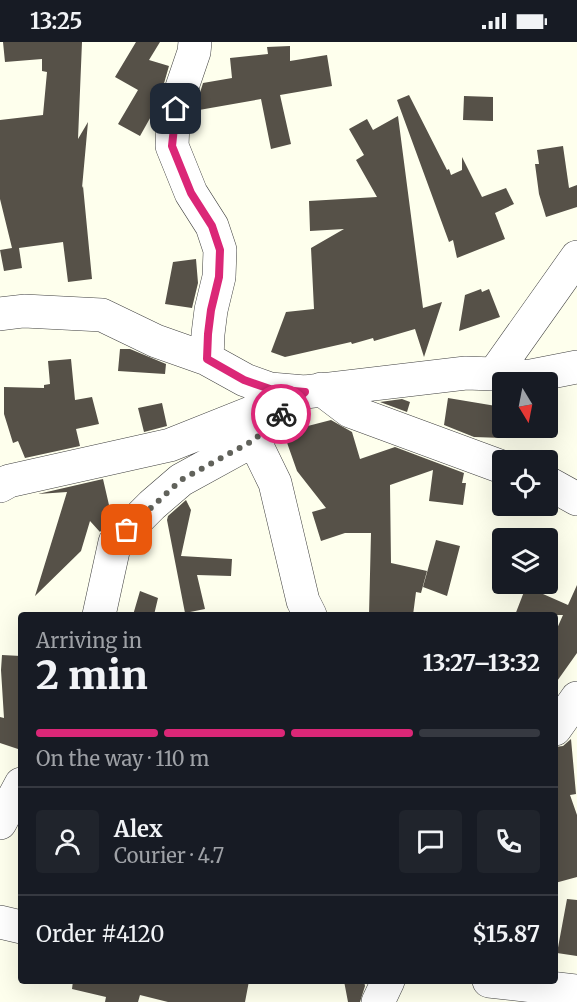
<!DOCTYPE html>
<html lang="en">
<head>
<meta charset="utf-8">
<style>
  :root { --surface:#171b24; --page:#20242c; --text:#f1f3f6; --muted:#9ea1a6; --line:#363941; --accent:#db2777 }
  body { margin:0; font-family:Merriweather,serif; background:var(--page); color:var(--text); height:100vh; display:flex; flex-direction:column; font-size:22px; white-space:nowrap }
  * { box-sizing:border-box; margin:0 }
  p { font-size:20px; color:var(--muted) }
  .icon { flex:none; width:33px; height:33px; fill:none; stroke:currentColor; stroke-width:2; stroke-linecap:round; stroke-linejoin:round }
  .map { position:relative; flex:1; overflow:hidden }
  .details { position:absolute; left:18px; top:570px; width:540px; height:372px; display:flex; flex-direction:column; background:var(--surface); border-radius:6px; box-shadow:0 6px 24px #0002 }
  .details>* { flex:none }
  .needle { width:39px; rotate:170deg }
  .fabs { position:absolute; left:492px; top:330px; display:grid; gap:12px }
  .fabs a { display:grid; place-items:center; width:66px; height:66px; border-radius:6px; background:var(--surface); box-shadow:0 6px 24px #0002; font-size:30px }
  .pin { position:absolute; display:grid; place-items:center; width:51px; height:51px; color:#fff; margin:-26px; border-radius:12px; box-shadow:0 3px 9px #0006 }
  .courier { position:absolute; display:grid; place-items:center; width:60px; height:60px; margin:-30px; border:4px solid #db2777; border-radius:50%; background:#fff; color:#222; box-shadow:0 2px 8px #0007 }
  .headline em { font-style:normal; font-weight:800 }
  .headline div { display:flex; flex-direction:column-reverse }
  .headline { display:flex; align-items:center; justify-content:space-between; height:102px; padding:0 18px }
  h1 { font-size:39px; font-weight:800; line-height:45px }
  .bar { display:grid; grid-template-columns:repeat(4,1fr); gap:9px 6px; align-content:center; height:72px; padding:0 18px }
  .bar i { height:8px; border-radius:4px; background:var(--line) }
  .bar .current { background:var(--accent) }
  .bar p { grid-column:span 4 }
  .line { display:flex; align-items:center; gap:15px; padding:0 18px; border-top:2px solid var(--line) }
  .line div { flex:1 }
  .round { display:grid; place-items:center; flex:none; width:63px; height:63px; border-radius:6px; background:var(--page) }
  .status { display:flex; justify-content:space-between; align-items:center; height:42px; padding:0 30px; background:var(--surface); direction:ltr }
  .status svg { height:16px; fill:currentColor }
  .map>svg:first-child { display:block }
  .building { fill:#565148 }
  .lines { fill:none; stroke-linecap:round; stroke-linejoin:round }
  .minor-casing { stroke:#404040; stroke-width:34 }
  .minor { stroke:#fff; stroke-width:33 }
  .done { stroke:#61625b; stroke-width:6; stroke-dasharray:0 10.8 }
  .route { stroke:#db2777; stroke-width:8 }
</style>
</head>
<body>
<div class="status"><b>13:25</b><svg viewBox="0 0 49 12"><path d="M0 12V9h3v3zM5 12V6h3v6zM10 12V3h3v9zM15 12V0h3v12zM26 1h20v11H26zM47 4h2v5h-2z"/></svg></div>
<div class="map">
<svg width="577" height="960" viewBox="0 0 577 960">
  <rect width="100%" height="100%" fill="#feffed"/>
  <!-- building -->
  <path class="building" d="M3,0H82L78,97L88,80L82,146L83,144L92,237L68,240L63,200L19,206L22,226L4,229L0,208L12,206L0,157V78L43,73L47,30L42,29V17L5,20Z
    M136,0H160L149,18L169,24L158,62L140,94L118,82L138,48L115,35Z
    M290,4V19L327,13L332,44L280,53L291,102L271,107L261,57L199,68L195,67L203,41L232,36L230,16L268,12L267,5Z
    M409,53L447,128L449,127L451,133L462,128V115L482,155L506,146L514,162L495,171L505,197L457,216L453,198L449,200L397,58Z
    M464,54L493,55V79L463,78Z
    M398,74L423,266L442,260L424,315L415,287L374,299L373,296L352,302L351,300L285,315L271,310L286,270L314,267L311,206L344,187L310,189L309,159L377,155L356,118L364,113L349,87L367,77L373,88Z
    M563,104L569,146L577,143V165L546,175L539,152L535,122H539L537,108Z
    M196,217L198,241L192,266L165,262L173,220Z
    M481,247L482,250L489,247L500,275L459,289L465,253Z
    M120,307H130L166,322L165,332L118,329Z
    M71,317L75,358L92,355L99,382L76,387L80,404L25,416L18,399L13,401L4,372V345L44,346V343L50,342L48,319Z
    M448,356L502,365V396L474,395L444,383Z
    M402,357L410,360L407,370L380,360Z
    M162,361L167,384L144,390L138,366Z
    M331,378L352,390L360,417L395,405L464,431L462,441H466L463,463L429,459L433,428L390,443L391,521L427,529L421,551L416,550L413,573H369L371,491H345L321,499L312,470L326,466L297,429L285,395L289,390L300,386Z
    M103,437L112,476L100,490L90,479L81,509L35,554L67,450L38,452Z
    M186,458L191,468L181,514L232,517L231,534L197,533L205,567L185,571L167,478L168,474Z
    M436,498L460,504L447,554L423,545Z
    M527,542H548L543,552L568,563L577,543V611L555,642V591L563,573H515Z
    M140,549L158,556L154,573H133Z
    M2,613L21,614V708L0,701V675L4,676L1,628Z
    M571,697L576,752L570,753L577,773V835L555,841V705L563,704Z
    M567,857L577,858V914L557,911Z
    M73,939H249L245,960H168L140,953L138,960H105L106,955L72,947Z
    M344,939H364L365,944L360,960H348Z"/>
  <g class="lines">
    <defs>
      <path id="minor" d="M195,0L194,10L179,54L173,80L172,104L191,151L212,184L220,208L219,235L211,268L208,292L207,317
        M0,272L24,269L102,273L156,299L207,317L245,338L270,347L305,350L466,331L494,332L513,335L531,334L577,325
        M494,332L577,215
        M321,347L350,369L502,425
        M254,398L275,441L303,559L310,573
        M548,441L577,457
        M0,444L9,439L170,403L301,351
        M99,573L115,500L152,463L181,438L254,398L293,361
        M555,687L577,656
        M0,781L21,742
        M0,880L21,885
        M489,939L577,949
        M378,960L388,939"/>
    </defs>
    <!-- minor casing -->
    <use href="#minor" class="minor-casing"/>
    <!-- minor -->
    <use href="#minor" class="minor"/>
  </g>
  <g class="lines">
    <!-- done -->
    <path class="done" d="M127,488L181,438L254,398L281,372"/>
    <!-- route -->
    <path class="route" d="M176,67L172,104L191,151L212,184L220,208L219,235L211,268L208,292L207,317L244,338L270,347L305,350L281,372"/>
  </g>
</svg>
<div class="fabs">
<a><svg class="needle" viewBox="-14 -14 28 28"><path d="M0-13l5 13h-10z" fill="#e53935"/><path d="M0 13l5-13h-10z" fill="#9ea1a6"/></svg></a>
<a><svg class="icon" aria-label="locate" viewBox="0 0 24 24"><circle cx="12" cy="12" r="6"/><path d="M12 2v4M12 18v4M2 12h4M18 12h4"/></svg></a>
<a><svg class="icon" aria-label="layers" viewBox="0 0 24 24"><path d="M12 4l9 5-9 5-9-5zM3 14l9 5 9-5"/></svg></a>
</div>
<div class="pin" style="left:127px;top:488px;background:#ea580c"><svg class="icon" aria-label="bag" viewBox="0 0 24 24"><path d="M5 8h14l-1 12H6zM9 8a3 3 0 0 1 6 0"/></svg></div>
<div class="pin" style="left:176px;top:67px;background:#1f2937"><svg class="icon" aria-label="home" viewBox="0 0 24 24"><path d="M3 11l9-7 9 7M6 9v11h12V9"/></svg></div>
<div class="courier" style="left:281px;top:372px"><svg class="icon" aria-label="bike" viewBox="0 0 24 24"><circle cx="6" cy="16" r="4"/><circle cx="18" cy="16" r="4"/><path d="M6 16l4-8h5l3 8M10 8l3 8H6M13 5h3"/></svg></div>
<section class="details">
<div class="headline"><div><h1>2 min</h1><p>Arriving in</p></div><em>13:27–13:32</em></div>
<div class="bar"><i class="current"></i><i class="current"></i><i class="current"></i><i></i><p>On the way · 110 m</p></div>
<div class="line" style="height:108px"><a class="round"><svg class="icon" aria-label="person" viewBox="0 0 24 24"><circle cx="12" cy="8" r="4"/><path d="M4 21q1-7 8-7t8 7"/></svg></a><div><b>Alex</b><p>Courier · 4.7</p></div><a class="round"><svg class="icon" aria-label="chat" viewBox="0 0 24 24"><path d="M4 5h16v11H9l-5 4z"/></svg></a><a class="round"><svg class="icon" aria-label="phone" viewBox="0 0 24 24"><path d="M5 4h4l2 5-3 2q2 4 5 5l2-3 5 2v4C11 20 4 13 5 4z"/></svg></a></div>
<div class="line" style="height:78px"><div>Order #4120</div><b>$15.87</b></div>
</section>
</div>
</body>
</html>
